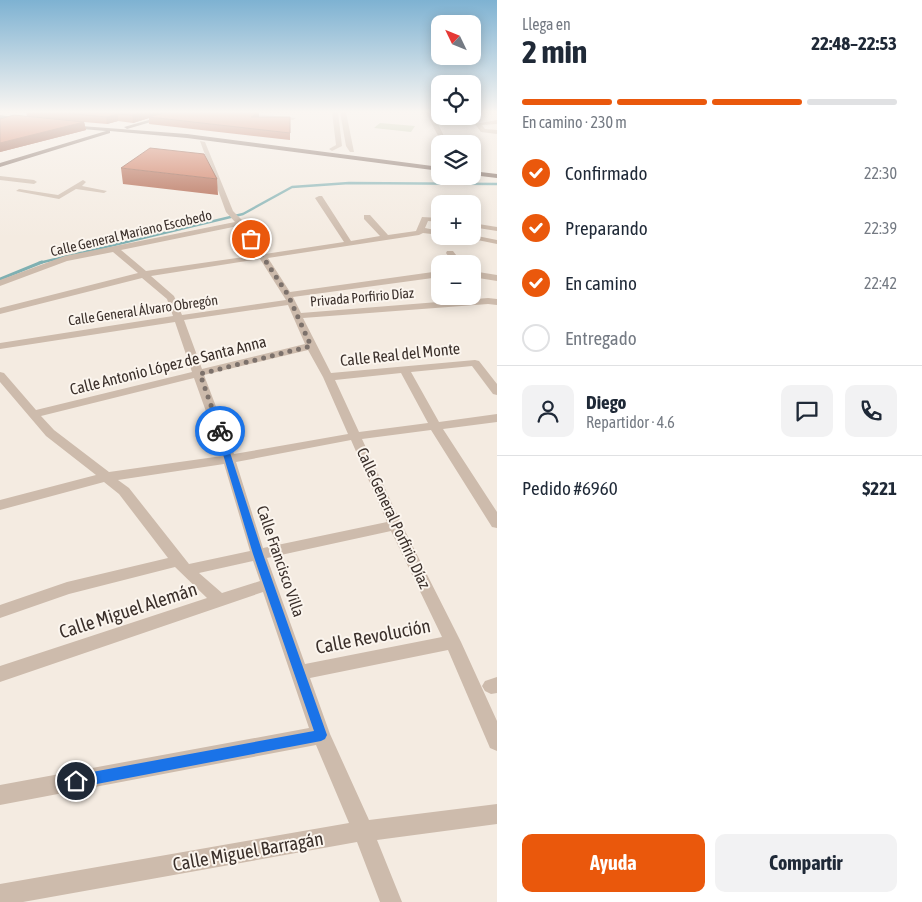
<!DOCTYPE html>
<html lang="es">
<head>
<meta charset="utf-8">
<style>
  :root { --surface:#fff; --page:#f2f2f3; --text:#1f2937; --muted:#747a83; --line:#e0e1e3; --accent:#ea580c }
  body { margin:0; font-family:"Asap Condensed",sans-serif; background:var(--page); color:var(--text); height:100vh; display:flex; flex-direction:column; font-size:19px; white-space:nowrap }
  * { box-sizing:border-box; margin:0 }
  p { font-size:16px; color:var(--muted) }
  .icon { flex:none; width:28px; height:28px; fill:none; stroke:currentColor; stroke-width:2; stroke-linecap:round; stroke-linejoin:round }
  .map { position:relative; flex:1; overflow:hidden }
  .details { display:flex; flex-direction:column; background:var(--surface); width:425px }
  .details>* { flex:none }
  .needle { width:32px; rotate:313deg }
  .controls { position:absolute; left:431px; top:15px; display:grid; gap:10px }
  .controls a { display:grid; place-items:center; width:50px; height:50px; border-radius:10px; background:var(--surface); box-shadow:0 2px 12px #0003; font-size:25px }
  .pin { position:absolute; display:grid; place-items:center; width:42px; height:42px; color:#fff; margin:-21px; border:2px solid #fff; border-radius:50%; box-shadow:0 1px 5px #0007 }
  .courier { position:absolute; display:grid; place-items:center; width:50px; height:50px; margin:-25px; border:4px solid #1a73e8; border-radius:50%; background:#fff; color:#222; box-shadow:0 1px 6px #0007 }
  .summary em { font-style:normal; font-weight:700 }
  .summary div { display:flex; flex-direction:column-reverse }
  .summary { display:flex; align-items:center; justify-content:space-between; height:85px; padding:0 25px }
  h1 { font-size:32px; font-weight:700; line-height:38px }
  .bar { display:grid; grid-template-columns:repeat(4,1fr); gap:8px 5px; align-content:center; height:60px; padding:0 25px }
  .bar i { height:6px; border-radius:4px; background:var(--line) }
  .bar .active { background:var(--accent) }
  .bar p { grid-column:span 4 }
  .line { display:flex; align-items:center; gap:12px; padding:0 25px; border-top:1px solid var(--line) }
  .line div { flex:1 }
  .round { display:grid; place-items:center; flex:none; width:52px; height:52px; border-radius:10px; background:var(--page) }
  ol { padding:0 25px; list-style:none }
  li { display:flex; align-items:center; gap:15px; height:55px }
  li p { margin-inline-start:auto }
  li .icon { padding:5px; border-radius:50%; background:var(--accent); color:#fff; stroke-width:4 }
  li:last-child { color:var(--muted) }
  li i { width:28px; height:28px; border:2px solid var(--line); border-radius:50% }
  .action { display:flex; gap:10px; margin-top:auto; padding:10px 25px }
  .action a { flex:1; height:58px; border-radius:10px; background:var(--accent); color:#fff; font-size:20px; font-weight:700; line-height:58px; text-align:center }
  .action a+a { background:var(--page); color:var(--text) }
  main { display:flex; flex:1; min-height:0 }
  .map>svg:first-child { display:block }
  .green { fill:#b8c4a0 }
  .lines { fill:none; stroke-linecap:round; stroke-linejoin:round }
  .stream-far1 { stroke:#7fb0b2; stroke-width:2.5 }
  .stream { stroke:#7fb0b2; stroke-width:3 }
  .minor { fill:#cdbbac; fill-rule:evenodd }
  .major { fill:#7d675c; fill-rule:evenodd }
  .wall { fill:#ac5a40 }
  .shaded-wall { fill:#8c4a34 }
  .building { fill:#c8694b; stroke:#8c4a34 }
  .route { fill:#1a73e8 }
  .done { stroke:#7c716b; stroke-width:5; stroke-dasharray:0 9 }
  .labels { text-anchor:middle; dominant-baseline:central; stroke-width:4; stroke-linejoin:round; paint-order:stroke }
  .far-street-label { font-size:14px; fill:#3b302b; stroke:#fbf5ee }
  .street-label { font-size:16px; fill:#3b302b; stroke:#fbf5ee }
  .near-street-label { font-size:19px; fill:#3b302b; stroke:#fbf5ee }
</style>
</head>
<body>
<main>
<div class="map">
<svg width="497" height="902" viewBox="0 0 497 902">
  <rect width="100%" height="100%" fill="#f4ebe1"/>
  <!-- green -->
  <path class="green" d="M380,123L415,126L411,132L374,128Z"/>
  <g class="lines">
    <!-- stream-far1 -->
    <path class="stream-far1" d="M39,263L243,214L292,187L349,183L497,184"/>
    <!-- stream -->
    <path class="stream" d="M0,279L42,262"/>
    <!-- minor -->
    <path class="minor" d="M213,112H234L296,118L293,120Z
      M332,112H338L342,146L332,151L329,149L336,145Z
      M340,112H346L354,152H350L346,146Z
      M426,112H432L448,144H442Z
      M497,120V124L482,125L485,129L497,130V134L481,132L475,124Z
      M200,141L205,142L233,211L243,221L265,254L344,242L315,198L319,196H322L351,241L380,236L364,219V215H370L388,235L416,231L422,217L440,218V222L428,221L425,228L440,231V235L423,233L419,235L268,258L290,292L440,271V277L293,297L301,313L488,298L497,299V305L488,304L303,318L331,373L475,360L479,361L497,384V395L493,394L472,366L411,372L439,422L497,414V422L443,429L497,512V528L492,527L431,430L362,439L402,525L461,642L497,721V751L490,748L448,650L310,678L330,734L369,820L497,804V824L377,840L402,902H380L357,842L23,902H0V884L349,823L316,745L0,805V785L309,728L263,592L0,682V666L207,598L175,567L69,594L0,618V605L67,582L168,558L119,494L104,482L0,510V500L96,475L46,436L0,382V372L4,373L36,410L192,372L175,322L0,349V343L173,316L167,299L142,278L0,314V308L138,273L113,252L67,261L0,286V280L65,256L235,222L226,212ZM238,226L257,255L146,271L121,250ZM260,259L286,300L182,315L174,296L151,276ZM288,305L305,344L202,369L184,320ZM308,350L323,377L348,434L234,454L204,375ZM401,373L428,423L359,432L335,380ZM194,378L222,456L109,472L54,430L41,416ZM351,440L387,522L263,548L236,462ZM224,464L250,551L189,564L129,488L118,480ZM391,531L442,637L305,664L267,558ZM253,561L260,581L222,593L199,573Z
      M0,176L34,180L37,182L34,184L0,180Z
      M83,180L86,182L82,186L107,191L104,193L76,189L59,199L16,191L19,189L58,195Z
      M472,223L497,227V231L472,227Z
      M472,235L497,240V244L458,236Z
      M447,251H453L463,264H454L446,253Z
      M472,271L497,275V281L472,277Z
      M497,677V693L491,694L485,691L482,686L485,681Z"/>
    <!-- major -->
    <path class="major" d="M177,112H185L127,129L124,127Z
      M0,115L21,118L24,120L21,122L0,119Z
      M68,125L187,134L440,167V171L187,138L110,131V133L0,167V163L106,131L70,128Z
      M472,171L497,174V178L472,175Z"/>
  </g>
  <!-- wall -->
  <path class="wall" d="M26,112H259V117L290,133V140L149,124V118L133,123L118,121L107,124L84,122L86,130L0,152V119L27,116Z
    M121,168L217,179L218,195L123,184Z"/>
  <!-- shaded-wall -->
  <path class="shaded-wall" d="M145,112H171L149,117V118L133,123L132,115Z
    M259,112V118L251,117Z
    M118,114V121L107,124L106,117Z
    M84,122L86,130L0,152V143Z"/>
  <!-- building -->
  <path class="building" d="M56,112H145L132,115L118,114L106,117Z
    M168,112H258L251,117H290V133L149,117Z
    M14,115L84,122L0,143V119Z
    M150,148L204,154L217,179L121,168Z"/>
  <!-- sky -->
  <linearGradient id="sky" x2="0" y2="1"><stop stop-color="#7eb2d2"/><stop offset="0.47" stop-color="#faf6f2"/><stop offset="1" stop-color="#faf6f2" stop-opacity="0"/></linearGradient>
  <rect width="497" height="238" fill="url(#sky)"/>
  <!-- route -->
  <path class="route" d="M220,428L223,431L263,554L327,735L325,739L321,741L76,788L71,786L69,781L71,777L76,775L314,731L253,554L216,431Z"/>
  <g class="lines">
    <!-- done -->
    <path class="done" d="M220,431L200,374L311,346L288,295L251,239"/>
  </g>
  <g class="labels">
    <!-- far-street labels -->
    <g class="far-street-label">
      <text transform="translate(131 233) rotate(-13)">Calle General Mariano Escobedo</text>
      <text transform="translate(362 297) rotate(-5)">Privada Porfirio Díaz</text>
      <text transform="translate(143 310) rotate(-8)">Calle General Álvaro Obregón</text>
    </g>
    <!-- street labels -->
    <g class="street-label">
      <text transform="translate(400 354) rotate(-6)">Calle Real del Monte</text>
      <text transform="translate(168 365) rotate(-14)">Calle Antonio López de Santa Anna</text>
      <text transform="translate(394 518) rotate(65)">Calle General Porfirio Díaz</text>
      <text transform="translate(281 561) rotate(71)">Calle Francisco Villa</text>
    </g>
    <!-- near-street labels -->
    <g class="near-street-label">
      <text transform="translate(128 610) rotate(-18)">Calle Miguel Alemán</text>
      <text transform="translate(373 636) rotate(-11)">Calle Revolución</text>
      <text transform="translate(248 851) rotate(-10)">Calle Miguel Barragán</text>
    </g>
  </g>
</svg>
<div class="controls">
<a><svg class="needle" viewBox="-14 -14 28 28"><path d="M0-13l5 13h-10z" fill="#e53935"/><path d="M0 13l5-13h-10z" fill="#747a83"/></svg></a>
<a><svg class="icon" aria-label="locate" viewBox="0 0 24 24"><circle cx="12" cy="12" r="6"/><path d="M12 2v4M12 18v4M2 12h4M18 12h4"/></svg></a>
<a><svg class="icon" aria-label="layers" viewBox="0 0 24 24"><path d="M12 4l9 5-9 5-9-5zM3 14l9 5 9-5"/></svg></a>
<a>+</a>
<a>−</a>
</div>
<div class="pin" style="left:251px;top:239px;background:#ea580c"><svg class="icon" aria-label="bag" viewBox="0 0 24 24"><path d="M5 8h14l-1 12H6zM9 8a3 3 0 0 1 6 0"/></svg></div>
<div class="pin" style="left:76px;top:781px;background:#1f2937"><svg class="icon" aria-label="home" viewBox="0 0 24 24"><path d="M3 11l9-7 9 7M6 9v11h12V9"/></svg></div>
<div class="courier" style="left:220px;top:431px"><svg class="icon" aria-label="bike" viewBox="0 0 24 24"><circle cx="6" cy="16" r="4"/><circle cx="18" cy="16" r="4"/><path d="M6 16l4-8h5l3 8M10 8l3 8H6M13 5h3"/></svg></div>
</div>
<section class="details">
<div class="summary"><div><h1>2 min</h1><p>Llega en</p></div><em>22:48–22:53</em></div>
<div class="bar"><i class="active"></i><i class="active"></i><i class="active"></i><i></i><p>En camino · 230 m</p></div>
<ol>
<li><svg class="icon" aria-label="check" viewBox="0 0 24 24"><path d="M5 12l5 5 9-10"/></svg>Confirmado<p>22:30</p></li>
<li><svg class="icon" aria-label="check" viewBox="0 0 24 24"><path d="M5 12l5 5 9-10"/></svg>Preparando<p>22:39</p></li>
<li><svg class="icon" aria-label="check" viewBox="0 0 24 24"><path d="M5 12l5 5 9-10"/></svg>En camino<p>22:42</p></li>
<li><i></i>Entregado</li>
</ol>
<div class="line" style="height:90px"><a class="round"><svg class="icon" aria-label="person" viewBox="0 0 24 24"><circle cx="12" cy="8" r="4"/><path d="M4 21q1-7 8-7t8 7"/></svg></a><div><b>Diego</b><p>Repartidor · 4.6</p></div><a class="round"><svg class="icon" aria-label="chat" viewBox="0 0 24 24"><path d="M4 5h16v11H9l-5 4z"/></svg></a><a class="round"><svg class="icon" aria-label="phone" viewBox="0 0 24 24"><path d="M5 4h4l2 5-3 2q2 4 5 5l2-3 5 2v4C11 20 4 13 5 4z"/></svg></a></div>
<div class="line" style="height:65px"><div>Pedido #6960</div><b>$221</b></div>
<div class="action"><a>Ayuda</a><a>Compartir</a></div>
</section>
</main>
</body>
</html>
